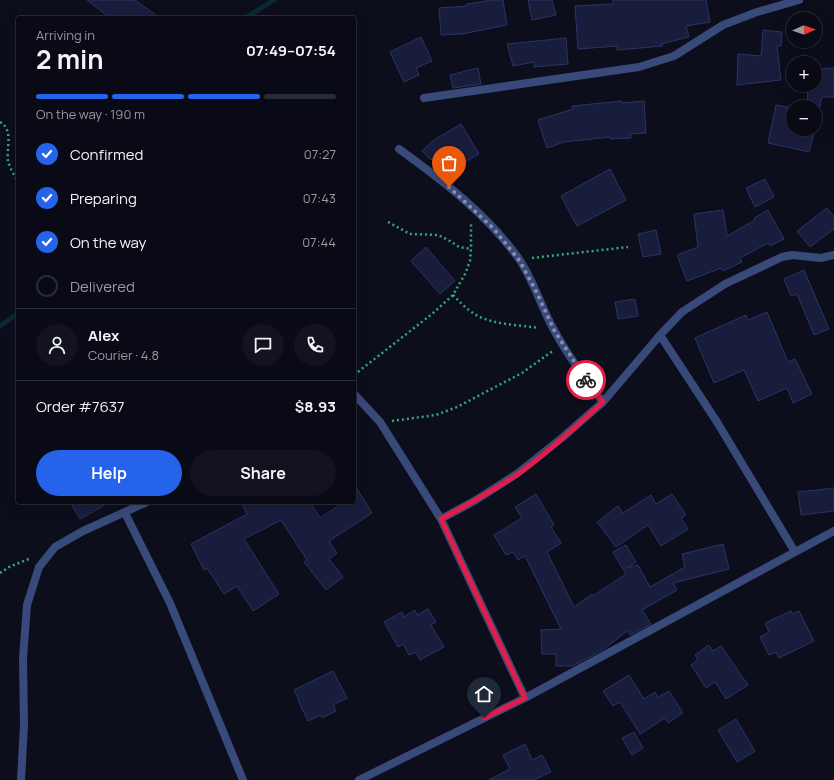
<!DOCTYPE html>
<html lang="en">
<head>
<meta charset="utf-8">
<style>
  :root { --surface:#090a15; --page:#12131e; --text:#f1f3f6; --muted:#999aa0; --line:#292b34; --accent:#2563eb }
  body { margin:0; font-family:Manrope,sans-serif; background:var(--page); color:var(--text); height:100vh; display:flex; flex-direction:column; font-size:15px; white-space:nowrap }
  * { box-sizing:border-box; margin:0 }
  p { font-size:13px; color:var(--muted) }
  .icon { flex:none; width:22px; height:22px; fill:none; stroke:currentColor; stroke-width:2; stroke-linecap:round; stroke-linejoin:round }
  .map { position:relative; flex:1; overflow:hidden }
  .side { position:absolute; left:16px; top:16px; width:340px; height:488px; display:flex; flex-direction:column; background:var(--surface); border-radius:4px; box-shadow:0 4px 16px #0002,0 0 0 1px var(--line) }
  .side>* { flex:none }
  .needle { width:26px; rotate:88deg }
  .buttons { position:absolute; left:786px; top:12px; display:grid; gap:8px }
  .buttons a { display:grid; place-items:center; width:36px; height:36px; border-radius:50%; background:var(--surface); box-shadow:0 4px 16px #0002,0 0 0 1px var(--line); font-size:20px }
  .pin { position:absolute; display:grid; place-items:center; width:34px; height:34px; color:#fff; margin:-41px -17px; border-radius:50% 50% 50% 0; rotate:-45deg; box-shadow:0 0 4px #0007 }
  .pin .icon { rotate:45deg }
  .courier { position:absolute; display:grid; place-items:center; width:40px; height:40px; margin:-20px; border:3px solid #e11d48; border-radius:50%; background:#fff; color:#222; box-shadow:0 1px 5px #0007 }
  .overview em { font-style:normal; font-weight:700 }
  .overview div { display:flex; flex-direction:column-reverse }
  .overview { display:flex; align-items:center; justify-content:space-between; height:68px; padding:0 20px }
  h1 { font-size:26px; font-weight:700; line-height:30px }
  .bar { display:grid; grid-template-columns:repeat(4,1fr); gap:6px 4px; align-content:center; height:48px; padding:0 20px }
  .bar i { height:5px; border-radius:3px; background:var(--line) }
  .bar .current { background:var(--accent) }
  .bar p { grid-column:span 4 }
  .line { display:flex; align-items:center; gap:10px; padding:0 20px; border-top:1px solid var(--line) }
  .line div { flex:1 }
  .round { display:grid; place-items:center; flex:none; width:42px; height:42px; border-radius:21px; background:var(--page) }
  ol { padding:0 20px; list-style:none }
  li { display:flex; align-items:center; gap:12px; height:44px }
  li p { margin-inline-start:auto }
  li .icon { padding:4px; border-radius:50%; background:var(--accent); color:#fff; stroke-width:4 }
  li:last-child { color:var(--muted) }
  li i { width:22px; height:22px; border:2px solid var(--line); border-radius:50% }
  .action { display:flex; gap:8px; margin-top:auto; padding:8px 20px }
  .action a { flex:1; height:46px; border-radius:24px; background:var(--accent); color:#fff; font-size:16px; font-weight:700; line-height:46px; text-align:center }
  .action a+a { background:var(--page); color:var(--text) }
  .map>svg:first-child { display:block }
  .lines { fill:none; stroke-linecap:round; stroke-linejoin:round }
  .stream { stroke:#0a2937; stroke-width:5 }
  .building { fill:#191d3c; stroke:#2b3367 }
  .path { stroke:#31a97c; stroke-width:2.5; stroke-dasharray:2 3; stroke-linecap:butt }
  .street { stroke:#384a79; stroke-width:8 }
  .done { stroke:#878eae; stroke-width:4; stroke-dasharray:0 7.2 }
  .route { stroke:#e11d48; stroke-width:5 }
</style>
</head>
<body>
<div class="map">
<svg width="834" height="780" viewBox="0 0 834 780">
  <rect width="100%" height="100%" fill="#0c0e1c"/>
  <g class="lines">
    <!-- stream -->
    <path class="stream" d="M245,18L274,0
      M0,326L18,313"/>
  </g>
  <!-- building -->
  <path class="building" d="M87,0H135L160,18H110Z
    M493,0H503L507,25L462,34L441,35L439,8L467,6V4Z
    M528,0H552L556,15L532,20Z
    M613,0H706L710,22L686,26L689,37L661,44L663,46L617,50V46L578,49L575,6L613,4Z
    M763,30L782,32L781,46H777L781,80L737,85L738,54L761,56Z
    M421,37L432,61L416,68L419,75L404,82L390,52Z
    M566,38L568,64L534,67V62L513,66L507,44Z
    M478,68L481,84L453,88L450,75Z
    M834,68V97H822L815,127V107H808L807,85H815V69Z
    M622,101V103L644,101L646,133L630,134L631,138L610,139V137L564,142L547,148L538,120L573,109L572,106Z
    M776,105L793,108V129H815L809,152L768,143Z
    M461,124L479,154L458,166L446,146L431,160L422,151L434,140Z
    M610,169L626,200L577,226L561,196Z
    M765,179L774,197L755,207L746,188Z
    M827,208L834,217V229L810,247L797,231Z
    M723,210L727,236L755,220L754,218L768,210L784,239L770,246L768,243L740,258L742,262L723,271L721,268L687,281L677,255L698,247L694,214Z
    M656,230L661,254L643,257L638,234Z
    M426,247L455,281L440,294L411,261Z
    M804,270L829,329L814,335L797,294L791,296L784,279Z
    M635,299L638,316L618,319L615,302Z
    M767,312L788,362L795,359L812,394L793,403L787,388L758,401L744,370L714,383L695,338L746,315L748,320Z
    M354,484L372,513L329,541L337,553L329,559L343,577L326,590L304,562L307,560L281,520L244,539L279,594L253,611L237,586L224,594L207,568L204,570L191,544L247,514L241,502H310L320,518L344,502H354Z
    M834,488V511L801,515L798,492Z
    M536,494L554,525L551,527L561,543L547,552L574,607L592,594L593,596L626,574L613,552L626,545L636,562L627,568L638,565L650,587L685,567L682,554L723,544L729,569L673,583L677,590L642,610L651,624L630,635L627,631L604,649L573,666H556V654H542L541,630L561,629L525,556L518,560L513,552L506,555L494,535L522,518L515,507Z
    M672,494L686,515L681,518L688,529L661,546L648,525L616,547L597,522L618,506L623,513L651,495L656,504Z
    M70,502H110L80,519Z
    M428,609L436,622L431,625L444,647L420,660L416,652L409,655L403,644L398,647L384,622L402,612L404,617L415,610L417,615Z
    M791,611L792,614L799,611L814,641L779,658L776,652L769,655L760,637L769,632L765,623Z
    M709,645L713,651L721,646L748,685L726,699L715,682L706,688L691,665L698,660L695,655Z
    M333,671L347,698L333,705L336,711L322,718L321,715L308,721L298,700H299L294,690Z
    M629,675L644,699L655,692L658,697L669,691L683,713L668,723L665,718L640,734L620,702L613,706L603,691Z
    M736,719L755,751L737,762L718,730Z
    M634,732L643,748L632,755L622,738Z
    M525,744L532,760L542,755L551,772L534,780H489L510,769L503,755Z"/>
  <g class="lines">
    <!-- path -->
    <path class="path" d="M0,122C14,130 6,148 8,161C10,168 14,175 18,182
      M388,222L410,234L438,235L450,241L459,247L471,249
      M532,258L628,247
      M453,295C461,303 469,312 480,317C498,325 520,325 539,328
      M354,375L432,314L453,295L465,274L470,261L471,249V223
      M392,421L436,415L457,407L522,373L554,350
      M0,573L9,567L31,558"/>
    <!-- street -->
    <path class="street" d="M424,98L639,67L674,56L723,25L757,12L799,0
      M399,149C442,180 488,215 519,259C534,281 541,307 554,330C568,356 585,379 603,402
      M660,335L717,422L795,552
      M354,394L380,422L441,519L525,698
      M125,513L170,603L243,780
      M441,519L476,500L518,473L563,437L603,402L660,335L682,312L725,284L782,257L792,255L821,258L834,255
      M21,780L24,725L23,658L27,605L39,567L55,547L83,531L147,502
      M359,780L525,698L834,531"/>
  </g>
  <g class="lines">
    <!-- done -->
    <path class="done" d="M449,187L494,229L519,260L535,289L554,330L586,380"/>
    <!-- route -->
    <path class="route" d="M484,718L525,698L441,519C467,505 493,491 518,474C548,453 575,427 603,402L586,380"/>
  </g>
</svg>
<div class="buttons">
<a><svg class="needle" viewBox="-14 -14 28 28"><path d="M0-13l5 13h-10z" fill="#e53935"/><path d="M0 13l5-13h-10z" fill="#999aa0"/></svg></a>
<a>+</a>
<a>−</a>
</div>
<div class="pin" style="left:449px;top:187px;background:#ea580c"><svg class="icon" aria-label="bag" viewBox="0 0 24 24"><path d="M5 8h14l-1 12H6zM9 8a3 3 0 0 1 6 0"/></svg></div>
<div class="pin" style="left:484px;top:718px;background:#1f2937"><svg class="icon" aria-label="home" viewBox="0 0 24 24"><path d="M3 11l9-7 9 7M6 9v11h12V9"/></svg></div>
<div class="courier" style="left:586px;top:380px"><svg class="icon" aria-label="bike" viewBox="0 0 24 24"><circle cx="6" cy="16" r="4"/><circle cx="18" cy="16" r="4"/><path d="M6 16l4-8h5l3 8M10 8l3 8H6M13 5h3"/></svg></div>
<section class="side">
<div class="overview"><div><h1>2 min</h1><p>Arriving in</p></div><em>07:49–07:54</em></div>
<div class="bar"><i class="current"></i><i class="current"></i><i class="current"></i><i></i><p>On the way · 190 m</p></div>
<ol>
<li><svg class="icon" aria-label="check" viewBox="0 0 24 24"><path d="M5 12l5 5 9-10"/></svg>Confirmed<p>07:27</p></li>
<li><svg class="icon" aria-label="check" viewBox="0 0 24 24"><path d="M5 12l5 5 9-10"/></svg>Preparing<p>07:43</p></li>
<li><svg class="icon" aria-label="check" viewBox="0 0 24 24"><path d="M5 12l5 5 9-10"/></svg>On the way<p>07:44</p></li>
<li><i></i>Delivered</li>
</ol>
<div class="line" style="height:72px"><a class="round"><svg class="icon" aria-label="person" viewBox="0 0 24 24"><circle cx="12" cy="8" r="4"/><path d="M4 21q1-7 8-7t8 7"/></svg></a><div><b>Alex</b><p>Courier · 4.8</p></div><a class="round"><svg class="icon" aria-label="chat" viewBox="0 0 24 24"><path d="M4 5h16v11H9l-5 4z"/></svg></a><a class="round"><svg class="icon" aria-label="phone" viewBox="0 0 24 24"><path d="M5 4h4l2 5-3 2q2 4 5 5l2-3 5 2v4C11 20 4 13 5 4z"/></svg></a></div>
<div class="line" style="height:52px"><div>Order #7637</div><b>$8.93</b></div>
<div class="action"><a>Help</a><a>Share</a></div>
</section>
</div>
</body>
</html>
